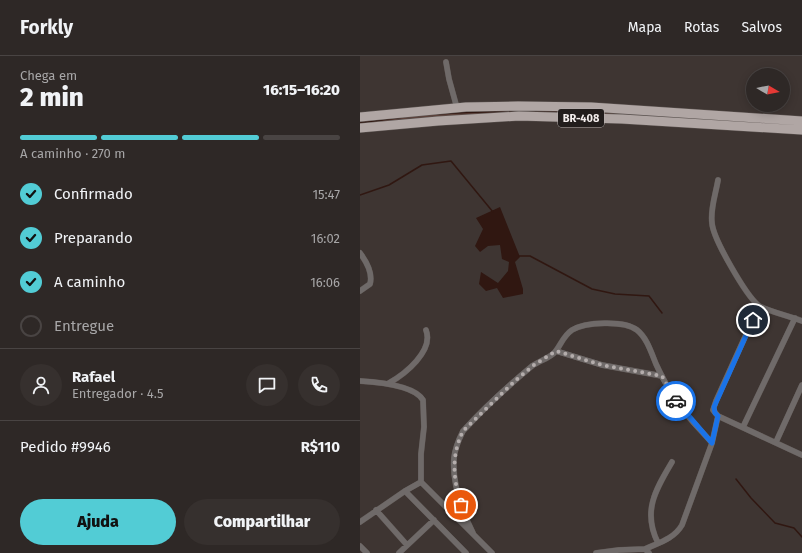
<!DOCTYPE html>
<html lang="pt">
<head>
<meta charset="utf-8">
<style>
  :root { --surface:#2e2826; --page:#36302e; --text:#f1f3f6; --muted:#a7a6a7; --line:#494443; --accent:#52ccd5 }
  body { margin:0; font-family:"Fira Sans",sans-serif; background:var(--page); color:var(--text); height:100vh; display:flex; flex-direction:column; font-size:15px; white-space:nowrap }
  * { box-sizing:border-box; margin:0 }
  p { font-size:13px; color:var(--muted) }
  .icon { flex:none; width:22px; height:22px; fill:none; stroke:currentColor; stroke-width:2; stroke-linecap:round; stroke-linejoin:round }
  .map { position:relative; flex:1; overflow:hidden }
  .details { display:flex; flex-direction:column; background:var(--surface); width:360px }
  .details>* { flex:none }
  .needle { width:26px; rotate:100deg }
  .controls { position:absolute; left:386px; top:12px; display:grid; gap:8px }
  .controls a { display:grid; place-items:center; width:44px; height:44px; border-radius:50%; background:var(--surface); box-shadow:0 2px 10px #0003,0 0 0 1px var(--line); font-size:20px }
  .pin { position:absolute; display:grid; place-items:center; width:34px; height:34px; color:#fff; margin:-17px; border:2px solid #fff; border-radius:50%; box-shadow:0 1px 4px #0007 }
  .courier { position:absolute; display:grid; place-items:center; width:40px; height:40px; margin:-20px; border:3px solid #1a73e8; border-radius:50%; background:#fff; color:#222; box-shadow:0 1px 5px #0007 }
  .headline em { font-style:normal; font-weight:800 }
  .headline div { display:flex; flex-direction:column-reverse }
  .headline { display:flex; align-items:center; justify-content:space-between; height:68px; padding:0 20px }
  h1 { font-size:26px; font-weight:800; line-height:30px }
  .bar { display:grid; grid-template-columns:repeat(4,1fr); gap:6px 4px; align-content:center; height:48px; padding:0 20px }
  .bar i { height:5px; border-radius:3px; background:var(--line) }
  .bar .active { background:var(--accent) }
  .bar p { grid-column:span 4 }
  .line { display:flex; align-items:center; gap:10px; padding:0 20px; border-top:1px solid var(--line) }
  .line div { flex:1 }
  .round { display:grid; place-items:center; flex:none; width:42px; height:42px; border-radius:21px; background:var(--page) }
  ol { padding:0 20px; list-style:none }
  li { display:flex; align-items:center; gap:12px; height:44px }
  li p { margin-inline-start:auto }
  li .icon { padding:4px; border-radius:50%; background:var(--accent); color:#111; stroke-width:4 }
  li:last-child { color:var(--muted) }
  li i { width:22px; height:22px; border:2px solid var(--line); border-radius:50% }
  .primary-button { display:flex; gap:8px; margin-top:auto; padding:8px 20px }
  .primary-button a { flex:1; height:46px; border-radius:24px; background:var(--accent); color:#111; font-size:16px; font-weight:800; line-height:46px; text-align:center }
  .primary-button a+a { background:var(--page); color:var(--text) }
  header { display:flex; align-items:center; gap:24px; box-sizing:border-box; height:56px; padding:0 20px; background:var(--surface); border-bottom:1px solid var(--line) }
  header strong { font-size:19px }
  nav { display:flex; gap:22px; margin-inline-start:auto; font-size:14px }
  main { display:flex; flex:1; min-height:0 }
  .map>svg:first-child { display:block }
  .green { fill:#5d423b }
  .water { fill:#301711 }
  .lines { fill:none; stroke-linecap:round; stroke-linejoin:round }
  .stream { stroke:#301711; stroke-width:1.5 }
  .minor-casing { stroke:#5b5350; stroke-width:6 }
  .trunk-casing { stroke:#5b5350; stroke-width:10 }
  .minor { stroke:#6f6a69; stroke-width:5.5 }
  .trunk { stroke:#b0a6a4; stroke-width:9 }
  .done { stroke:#b4adac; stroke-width:4; stroke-dasharray:0 7.2 }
  .route { stroke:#1a73e8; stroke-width:5 }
  .labels { text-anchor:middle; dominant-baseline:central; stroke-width:3; stroke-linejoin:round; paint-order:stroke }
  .shield { fill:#221d1c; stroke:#b5afae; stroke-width:1 }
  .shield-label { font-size:11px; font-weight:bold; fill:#f4eeed }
</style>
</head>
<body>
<header>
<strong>Forkly</strong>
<nav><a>Mapa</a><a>Rotas</a><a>Salvos</a></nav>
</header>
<main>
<section class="details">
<div class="headline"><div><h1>2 min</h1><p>Chega em</p></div><em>16:15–16:20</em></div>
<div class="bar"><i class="active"></i><i class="active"></i><i class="active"></i><i></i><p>A caminho · 270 m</p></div>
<ol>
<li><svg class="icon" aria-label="check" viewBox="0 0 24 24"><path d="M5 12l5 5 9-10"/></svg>Confirmado<p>15:47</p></li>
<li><svg class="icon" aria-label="check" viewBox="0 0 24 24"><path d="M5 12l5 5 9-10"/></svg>Preparando<p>16:02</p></li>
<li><svg class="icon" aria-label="check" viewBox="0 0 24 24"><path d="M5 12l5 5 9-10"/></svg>A caminho<p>16:06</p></li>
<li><i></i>Entregue</li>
</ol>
<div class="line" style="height:72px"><a class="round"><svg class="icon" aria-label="person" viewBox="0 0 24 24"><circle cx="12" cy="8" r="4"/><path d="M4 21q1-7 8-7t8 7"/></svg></a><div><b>Rafael</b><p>Entregador · 4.5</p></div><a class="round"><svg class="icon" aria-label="chat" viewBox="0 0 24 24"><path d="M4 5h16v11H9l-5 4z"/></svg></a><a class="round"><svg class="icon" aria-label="phone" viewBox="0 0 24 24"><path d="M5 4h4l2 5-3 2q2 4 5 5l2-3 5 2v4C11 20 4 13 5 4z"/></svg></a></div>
<div class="line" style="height:52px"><div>Pedido #9946</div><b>R$110</b></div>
<div class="primary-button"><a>Ajuda</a><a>Compartilhar</a></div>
</section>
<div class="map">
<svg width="442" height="497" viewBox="0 0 442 497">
  <rect width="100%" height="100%" fill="#3e3532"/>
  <!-- green -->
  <path class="green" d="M94,54H207L442,68V72L132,58L44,63L0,69V65Z"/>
  <!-- water -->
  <path class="water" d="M140,151L160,201L155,206L163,233V238L143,242L137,232L126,235L119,228L121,216L138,227L148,215L149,206L142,203L140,189L128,190L120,196L115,190L123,173L116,162Z"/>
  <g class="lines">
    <!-- stream -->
    <path class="stream" d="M77,58C131,55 184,54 237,58
      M0,67L44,61
      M0,139L29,129L62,109L91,105L133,156
      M159,200H170L232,233L255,238L289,240L302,257
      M376,423L391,442L415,467L434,472L442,481"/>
    <defs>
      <path id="minor" d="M86,6L89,23L97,52
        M358,124C356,137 350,153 352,167C353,183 386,239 398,249C404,254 432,261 442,265
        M0,197C6,205 13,217 10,228L0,235
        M399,250L356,345L353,354L358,360L442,399
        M196,295L242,309L302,320
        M0,325C16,326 54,329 63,344L64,371L61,398V426
        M29,327C45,318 74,295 66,274
        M383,371L435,262
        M416,386L442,329
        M45,435L106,497
        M16,454L47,489
        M0,466L45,435L61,426L132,497
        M113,477C102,455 92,427 94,402C95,392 99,383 103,375C124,352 148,330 172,310C179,305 190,302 195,296C201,289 203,280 212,274C225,266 264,264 277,274C287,282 291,296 296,308C301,319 307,330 313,340C323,357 339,372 352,387
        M298,487C282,455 296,433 312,406
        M0,490L7,497
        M285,493C298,487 314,483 322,469L352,387L358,360
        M39,497L74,464
        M236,497L259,494L285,493L289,497"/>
      <path id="trunk" d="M0,61L106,51L158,50L231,51L442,65
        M0,72L78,65L159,60L262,63L442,74"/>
    </defs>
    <!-- minor casing -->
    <use href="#minor" class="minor-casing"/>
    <!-- trunk casing -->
    <use href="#trunk" class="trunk-casing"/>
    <!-- minor -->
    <use href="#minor" class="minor"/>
    <!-- trunk -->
    <use href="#trunk" class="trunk"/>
  </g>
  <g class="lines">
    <!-- done -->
    <path class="done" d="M101,449C93,422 91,400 103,375L156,324L174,309L196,295L242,309L302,320L316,345"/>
    <!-- route -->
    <path class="route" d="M316,345L352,387L358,360L355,357L354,351L393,264"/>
  </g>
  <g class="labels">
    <!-- shield labels -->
    <rect class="shield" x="198" y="53" width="46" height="18" rx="3"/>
    <g class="shield-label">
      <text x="221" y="62">BR-408</text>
    </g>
  </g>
</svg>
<div class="controls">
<a><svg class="needle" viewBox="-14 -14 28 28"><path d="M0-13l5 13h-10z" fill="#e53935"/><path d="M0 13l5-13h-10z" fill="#a7a6a7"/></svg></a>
</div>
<div class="pin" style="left:101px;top:449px;background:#ea580c"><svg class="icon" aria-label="bag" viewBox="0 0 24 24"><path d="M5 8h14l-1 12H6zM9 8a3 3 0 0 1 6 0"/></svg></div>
<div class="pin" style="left:393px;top:264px;background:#1f2937"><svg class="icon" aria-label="home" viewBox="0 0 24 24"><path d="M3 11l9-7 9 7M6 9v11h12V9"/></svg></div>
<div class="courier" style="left:316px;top:345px"><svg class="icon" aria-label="car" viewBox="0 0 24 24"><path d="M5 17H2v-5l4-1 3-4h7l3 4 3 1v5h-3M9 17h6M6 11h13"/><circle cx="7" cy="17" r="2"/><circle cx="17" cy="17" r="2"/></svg></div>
</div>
</main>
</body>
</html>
